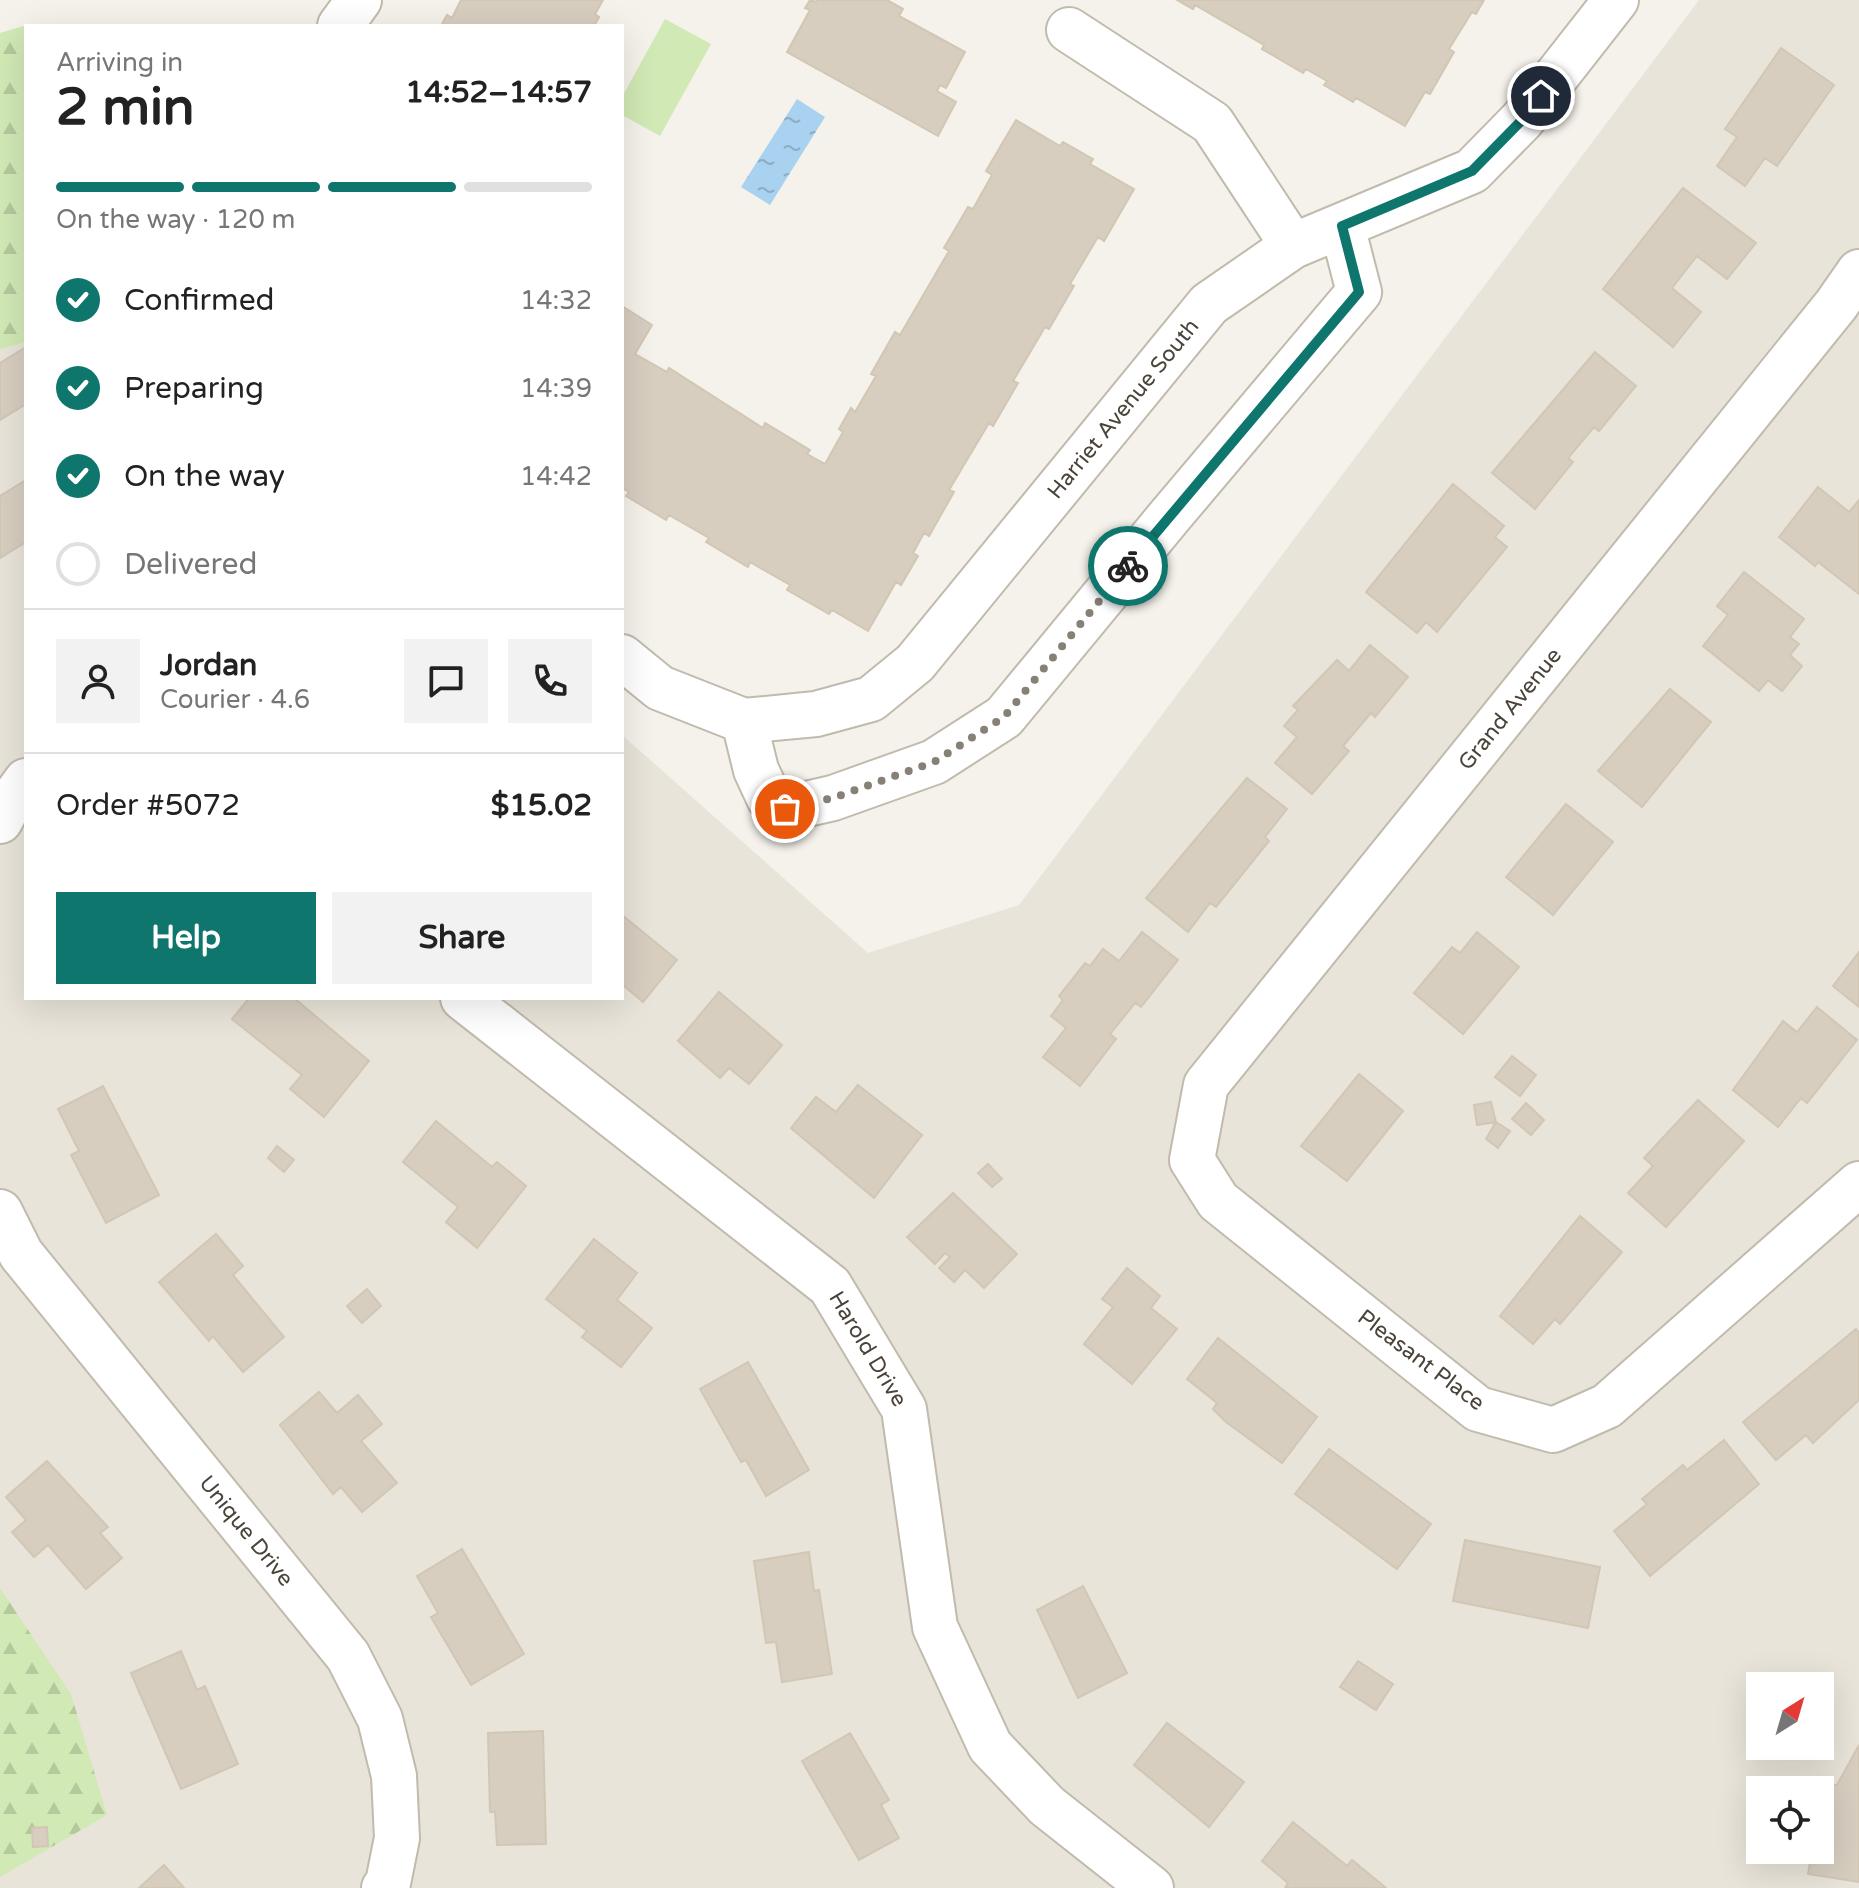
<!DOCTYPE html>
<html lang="en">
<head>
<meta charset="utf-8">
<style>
  :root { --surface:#fff; --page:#f2f2f2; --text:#222; --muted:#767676; --line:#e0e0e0; --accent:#0f766e }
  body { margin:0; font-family:"Varela Round",sans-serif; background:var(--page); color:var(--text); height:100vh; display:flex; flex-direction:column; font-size:30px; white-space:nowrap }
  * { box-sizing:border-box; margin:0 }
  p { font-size:26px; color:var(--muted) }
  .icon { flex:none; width:44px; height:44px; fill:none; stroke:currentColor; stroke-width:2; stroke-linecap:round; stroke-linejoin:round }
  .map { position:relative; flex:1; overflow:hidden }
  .details { position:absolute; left:24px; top:24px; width:600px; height:976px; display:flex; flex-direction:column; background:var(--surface); border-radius:0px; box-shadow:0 8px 32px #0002 }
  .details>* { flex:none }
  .needle { width:52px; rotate:37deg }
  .fabs { position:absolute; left:1746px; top:1672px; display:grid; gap:16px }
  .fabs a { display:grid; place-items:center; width:88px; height:88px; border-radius:0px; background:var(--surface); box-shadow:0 8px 32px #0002; font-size:40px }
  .pin { position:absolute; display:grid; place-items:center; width:68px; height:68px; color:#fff; margin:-34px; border:4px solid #fff; border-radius:50%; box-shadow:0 2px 8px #0007 }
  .courier { position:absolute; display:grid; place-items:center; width:80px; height:80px; margin:-40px; border:6px solid #0f766e; border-radius:50%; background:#fff; color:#222; box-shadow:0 2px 10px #0007 }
  .head em { font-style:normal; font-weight:700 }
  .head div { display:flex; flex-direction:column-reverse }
  .head { display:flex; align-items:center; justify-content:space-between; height:136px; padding:0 32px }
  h1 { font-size:52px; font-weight:700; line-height:60px }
  .bar { display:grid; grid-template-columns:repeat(4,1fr); gap:12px 8px; align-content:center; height:96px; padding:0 32px }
  .bar i { height:10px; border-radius:6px; background:var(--line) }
  .bar .active { background:var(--accent) }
  .bar p { grid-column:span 4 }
  .line { display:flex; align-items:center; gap:20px; padding:0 32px; border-top:2px solid var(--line) }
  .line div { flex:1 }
  .round { display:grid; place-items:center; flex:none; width:84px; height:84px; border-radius:0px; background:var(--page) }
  ol { padding:0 32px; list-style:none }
  li { display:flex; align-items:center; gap:24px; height:88px }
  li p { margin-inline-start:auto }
  li .icon { padding:8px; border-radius:50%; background:var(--accent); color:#fff; stroke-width:4 }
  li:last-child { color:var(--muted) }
  li i { width:44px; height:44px; border:4px solid var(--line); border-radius:50% }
  .action { display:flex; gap:16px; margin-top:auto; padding:16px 32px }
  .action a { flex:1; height:92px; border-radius:0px; background:var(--accent); color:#fff; font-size:32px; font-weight:700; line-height:92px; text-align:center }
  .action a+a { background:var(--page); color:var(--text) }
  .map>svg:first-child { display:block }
  .residential { fill:#e9e4d9; fill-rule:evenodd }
  .green { fill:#d1e9b5 }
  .forest { fill:url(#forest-firs) }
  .water { fill:url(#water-ripples) }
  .building { fill:#d7cec0; stroke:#d2c6b4; stroke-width:2 }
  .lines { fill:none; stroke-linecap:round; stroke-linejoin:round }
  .minor-casing { stroke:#c1baad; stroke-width:48 }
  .minor { stroke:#fff; stroke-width:44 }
  .done { stroke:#868077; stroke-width:8; stroke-dasharray:0 14.4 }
  .route { stroke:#0f766e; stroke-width:10 }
  .labels { text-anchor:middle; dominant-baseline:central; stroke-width:7; stroke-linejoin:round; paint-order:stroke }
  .street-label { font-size:22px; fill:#4a4339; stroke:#fff }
</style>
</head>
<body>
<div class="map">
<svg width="1859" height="1888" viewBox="0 0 1859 1888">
  <defs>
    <pattern id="forest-firs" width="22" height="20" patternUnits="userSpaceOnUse" patternTransform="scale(2)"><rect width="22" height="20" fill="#d1e9b5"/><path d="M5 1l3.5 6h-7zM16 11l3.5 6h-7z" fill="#b5c99c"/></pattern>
    <pattern id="water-ripples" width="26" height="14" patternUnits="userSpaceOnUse" patternTransform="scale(2)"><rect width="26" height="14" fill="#a9d2f0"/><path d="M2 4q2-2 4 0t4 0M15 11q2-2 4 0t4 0" fill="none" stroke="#8cacc3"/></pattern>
  </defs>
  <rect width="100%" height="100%" fill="#f5f2eb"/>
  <!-- residential -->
  <path class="residential" d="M1699,0H1859V1888H0V230L26,204V998H622V735L868,953L1019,905ZM1760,1686H1820V1746H1760ZM1760,1790H1820V1850H1760Z"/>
  <!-- green -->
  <path class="green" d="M665,19L711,44L660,136L622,115V97Z"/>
  <!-- forest -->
  <path class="forest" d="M27,25L29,26H26V342L0,349V33Z
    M0,1588L71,1694L107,1815L0,1877Z"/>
  <!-- water -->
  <path class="water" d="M797,99L825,117L770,205L741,187Z"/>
  <!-- building -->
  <path class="building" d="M461,0H603L595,14L599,17L594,26H441L447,15L452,18Z
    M810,0L816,2L817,0H887L903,9L899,16L965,52L946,88L940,85L937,91L956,102L938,136L787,52L810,10L805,8Z
    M1177,0H1484L1476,14L1472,12L1449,49L1454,52L1430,94L1425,92L1405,126L1356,98L1353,102L1324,85L1327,81L1306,69L1303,73L1262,49L1264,45L1195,5L1193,9Z
    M1781,48L1834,85L1777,166L1765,158L1745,186L1717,166L1737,137L1725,129Z
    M1016,120L1060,146L1063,142L1093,159L1090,164L1134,189L1104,241L1098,237L1070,284L1074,286L1049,329L1045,327L1013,381L1018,383L993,426L989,423L949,490L954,492L929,536L924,533L913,553L918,556L901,585L896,582L868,631L832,610L829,614L787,590L790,585L750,562L748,567L706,542L709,538L669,515L666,520L626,496L629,492L622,488V306L652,325L635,354L667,372L669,368L763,428L765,423L810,450L807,454L825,464L843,432L839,429L851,408L855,412L876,376L871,374L895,332L900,335L949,251L944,248L968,207L973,209L992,175L986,171Z
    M1683,188L1756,243L1727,279L1697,256L1672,288L1701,312L1673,347L1603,289Z
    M26,347V404L0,420V363Z
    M1595,352L1636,386L1599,431L1594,427L1568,458L1573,462L1535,509L1492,473Z
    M26,480V542L0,558V496Z
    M1453,484L1504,526L1495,537L1507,547L1437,632L1426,622L1417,633L1366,592Z
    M1818,487L1849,512L1859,500V594L1818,562L1815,566L1779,537Z
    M1744,572L1804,619L1790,637L1799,644L1790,655L1802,666L1782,691L1768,680L1759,691L1703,646L1728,615L1717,606Z
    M1370,645L1408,677L1375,717L1371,713L1343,746L1349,751L1312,794L1275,763L1297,737L1284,726L1298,710L1293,706L1337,660L1349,671Z
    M1670,689L1711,722L1642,807L1598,771Z
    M1247,778L1287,809L1265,837L1269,841L1216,907L1210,903L1188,932L1146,898Z
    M1566,804L1613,842L1553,915L1506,877Z
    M622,915L677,960L643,1002L622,984Z
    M1142,932L1178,960L1141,1007L1135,1003L1110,1034L1116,1039L1080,1086L1043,1057L1066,1028L1051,1016L1063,1000L1059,996L1085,963L1090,966L1103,949L1119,961Z
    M1477,932L1519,967L1463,1034L1414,993L1452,947L1460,953Z
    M1859,952V1007L1833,986Z
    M719,992L782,1045L749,1084L729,1068L720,1078L678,1041Z
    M249,998H294L369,1061L324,1117L290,1089L302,1075L232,1019Z
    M1817,1007L1857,1040L1807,1103L1801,1098L1778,1127L1733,1090L1783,1021L1797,1032Z
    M1512,1056L1536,1075L1520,1096L1495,1077Z
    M1359,1074L1403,1111L1347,1181L1301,1146Z
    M858,1085L922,1135L874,1198L791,1128L816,1097L836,1112Z
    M103,1086L159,1195L106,1223L71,1155L79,1151L58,1109Z
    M1698,1100L1744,1141L1666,1227L1628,1193L1653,1166L1644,1158Z
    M1491,1102L1496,1122L1477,1125L1474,1105Z
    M1526,1103L1544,1120L1531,1135L1512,1119Z
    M436,1121L492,1167L497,1162L526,1186L477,1248L446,1222L458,1207L403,1162Z
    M1496,1122L1510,1131L1498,1148L1486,1139Z
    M277,1146L294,1160L284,1172L268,1158Z
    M988,1164L1002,1179L992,1187L978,1173Z
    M953,1193L1017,1254L984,1288L965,1270L954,1282L939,1268L950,1257L945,1253L935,1264L907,1237Z
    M1580,1216L1622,1252L1560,1324L1555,1319L1533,1344L1500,1316Z
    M216,1234L243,1266L233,1275L284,1337L243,1372L213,1336L209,1341L159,1282Z
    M594,1239L637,1273L617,1300L652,1328L621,1367L582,1337L587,1331L546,1299Z
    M1127,1268L1160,1296L1151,1308L1177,1329L1132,1384L1084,1344L1113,1307L1102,1299Z
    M367,1289L381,1306L362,1323L347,1306Z
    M1856,1329L1859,1333V1400L1813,1443L1806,1435L1776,1460L1743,1422Z
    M1218,1338L1317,1417L1282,1463L1226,1422L1213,1409L1217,1403L1187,1379Z
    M748,1362L809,1470L766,1496L746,1460L741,1462L700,1389Z
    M319,1392L337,1413L358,1395L382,1424L361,1441L397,1483L362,1512L341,1487L333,1494L280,1425Z
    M1724,1440L1759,1484L1650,1576L1614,1531L1647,1504L1642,1499L1683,1465L1687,1470Z
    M1329,1449L1431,1524L1397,1569L1295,1494Z
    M47,1461L108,1527L100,1533L122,1558L86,1589L48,1545L34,1557L12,1532L26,1520L6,1497Z
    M1465,1540L1600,1567L1588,1628L1453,1601Z
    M462,1549L524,1654L471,1685L431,1617L438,1613L417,1576Z
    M809,1552L814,1591L819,1590L832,1674L782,1682L776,1642L766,1643L754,1561Z
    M1083,1586L1127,1673L1078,1698L1037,1610Z
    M181,1651L197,1690L205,1686L238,1764L181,1789L131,1673Z
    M1358,1661L1393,1684L1376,1710L1340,1687Z
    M1167,1723L1244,1782L1209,1827L1134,1765Z
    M543,1731L546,1844L497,1845L495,1812H490L488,1733Z
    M850,1733L889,1800L881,1805L899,1838L859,1860L802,1761Z
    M1859,1745V1882L1808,1874L1812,1850H1820V1795L1825,1784L1837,1785Z
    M1293,1822L1347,1866L1352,1860L1386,1888H1285L1288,1883L1262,1861Z
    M47,1827L48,1846L33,1847L32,1828Z
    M164,1865L184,1888H139Z"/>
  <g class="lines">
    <defs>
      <g id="minor">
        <path d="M340,26L359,0"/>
        <path d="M1069,30L1212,123L1293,246"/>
        <path d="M1859,272L1836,305L1206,1085L1192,1160L1218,1201L1478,1409L1553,1430L1607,1406L1859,1184"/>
        <path id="s1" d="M622,657L660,688L744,721L816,714L871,699L915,663L1209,304L1293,246L1472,171L1522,120L1616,0"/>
        <path d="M744,721L756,770L769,798L785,809L833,798L934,762L1004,717L1169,517L1359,292L1342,226"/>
        <path d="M0,821L8,806L26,781"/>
        <path id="s2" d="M463,998L830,1286L904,1409L935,1627L990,1746L1047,1806L1151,1888"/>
        <path id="s3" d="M0,1212L21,1254L348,1656L380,1719L394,1776L397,1838L388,1883L384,1888"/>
      </g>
    </defs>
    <!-- minor casing -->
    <use href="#minor" class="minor-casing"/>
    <!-- minor -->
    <use href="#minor" class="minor"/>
  </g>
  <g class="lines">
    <!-- done -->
    <path class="done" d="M785,809L833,798L934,762L1004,717L1128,566"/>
    <!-- route -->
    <path class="route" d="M1128,566L1359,292L1342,226L1472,171L1522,120L1541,96"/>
  </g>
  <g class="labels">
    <!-- street labels -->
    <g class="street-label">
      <text stroke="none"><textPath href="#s1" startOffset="654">Harriet Avenue South</textPath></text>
      <text transform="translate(1510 709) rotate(-51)">Grand Avenue</text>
      <text stroke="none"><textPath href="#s2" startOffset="540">Harold Drive</textPath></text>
      <text transform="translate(1421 1360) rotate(37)">Pleasant Place</text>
      <text stroke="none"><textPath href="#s3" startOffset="404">Unique Drive</textPath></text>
    </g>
  </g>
</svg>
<div class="fabs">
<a><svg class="needle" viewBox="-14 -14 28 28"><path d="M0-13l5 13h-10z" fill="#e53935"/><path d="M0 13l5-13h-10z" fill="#767676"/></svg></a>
<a><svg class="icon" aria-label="locate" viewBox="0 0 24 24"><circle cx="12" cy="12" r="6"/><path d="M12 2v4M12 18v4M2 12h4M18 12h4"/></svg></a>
</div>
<div class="pin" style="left:785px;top:809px;background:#ea580c"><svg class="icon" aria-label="bag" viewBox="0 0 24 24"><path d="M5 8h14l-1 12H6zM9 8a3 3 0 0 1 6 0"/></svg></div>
<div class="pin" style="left:1541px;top:96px;background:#1f2937"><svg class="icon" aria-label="home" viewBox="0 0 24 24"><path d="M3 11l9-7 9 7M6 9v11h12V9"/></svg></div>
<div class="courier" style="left:1128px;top:566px"><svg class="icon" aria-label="bike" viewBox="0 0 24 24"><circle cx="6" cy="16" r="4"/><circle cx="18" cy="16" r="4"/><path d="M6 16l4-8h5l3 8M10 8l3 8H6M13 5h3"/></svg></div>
<section class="details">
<div class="head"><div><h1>2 min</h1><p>Arriving in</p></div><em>14:52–14:57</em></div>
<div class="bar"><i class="active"></i><i class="active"></i><i class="active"></i><i></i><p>On the way · 120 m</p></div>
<ol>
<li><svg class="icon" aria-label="check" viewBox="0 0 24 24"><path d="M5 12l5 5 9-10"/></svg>Confirmed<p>14:32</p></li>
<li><svg class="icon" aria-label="check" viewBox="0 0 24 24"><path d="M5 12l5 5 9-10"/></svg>Preparing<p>14:39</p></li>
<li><svg class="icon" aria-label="check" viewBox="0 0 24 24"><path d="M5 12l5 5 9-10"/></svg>On the way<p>14:42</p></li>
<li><i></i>Delivered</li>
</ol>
<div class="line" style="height:144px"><a class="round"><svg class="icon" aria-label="person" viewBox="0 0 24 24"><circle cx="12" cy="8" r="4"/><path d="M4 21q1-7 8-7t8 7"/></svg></a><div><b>Jordan</b><p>Courier · 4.6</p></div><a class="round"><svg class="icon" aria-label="chat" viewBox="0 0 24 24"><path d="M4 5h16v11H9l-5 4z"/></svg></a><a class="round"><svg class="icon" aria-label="phone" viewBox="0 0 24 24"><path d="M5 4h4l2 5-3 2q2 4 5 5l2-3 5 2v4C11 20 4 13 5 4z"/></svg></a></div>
<div class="line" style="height:104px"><div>Order #5072</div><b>$15.02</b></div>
<div class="action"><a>Help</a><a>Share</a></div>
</section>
</div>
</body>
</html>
